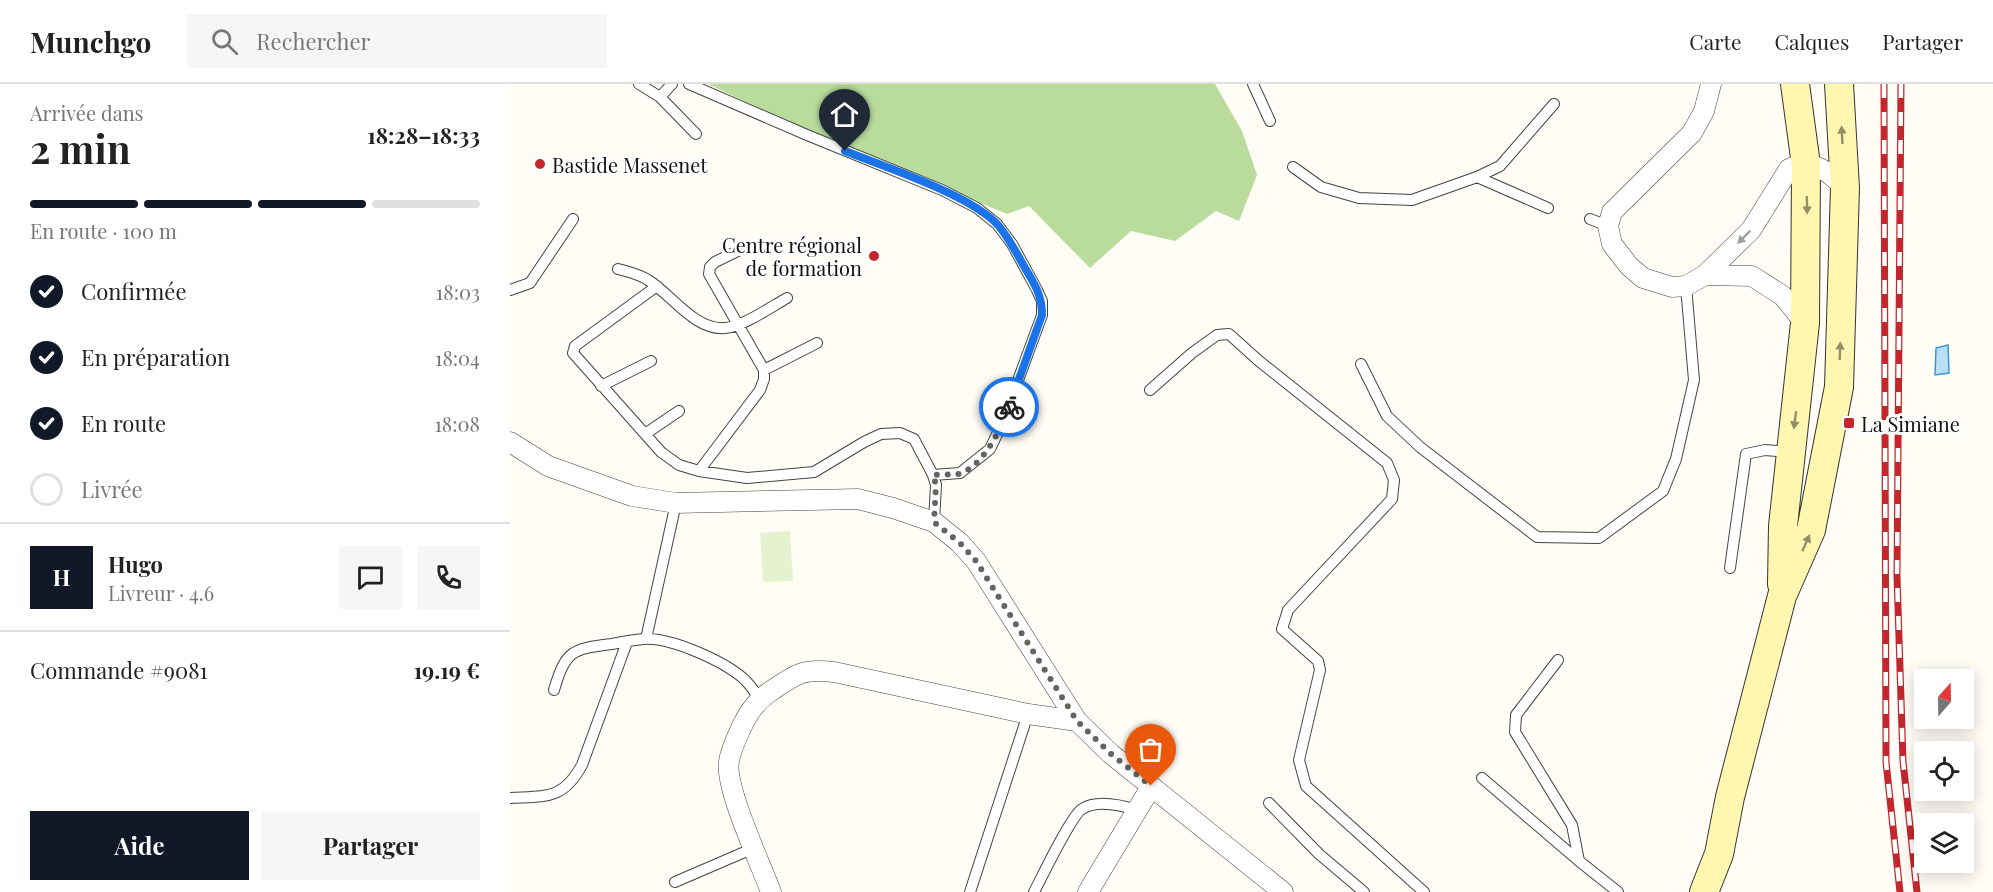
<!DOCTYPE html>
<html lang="fr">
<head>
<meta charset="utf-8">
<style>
  :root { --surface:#fff; --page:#f6f6f6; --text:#222; --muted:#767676; --line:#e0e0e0; --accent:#111827 }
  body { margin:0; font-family:"Playfair Display",serif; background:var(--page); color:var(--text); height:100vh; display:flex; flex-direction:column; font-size:22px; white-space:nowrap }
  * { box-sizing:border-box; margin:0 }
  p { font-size:20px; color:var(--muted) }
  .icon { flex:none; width:33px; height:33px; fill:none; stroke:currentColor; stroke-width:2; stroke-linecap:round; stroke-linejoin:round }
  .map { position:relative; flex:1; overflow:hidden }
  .side { display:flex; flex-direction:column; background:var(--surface); width:510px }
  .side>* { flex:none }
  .needle { width:39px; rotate:20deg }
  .buttons { position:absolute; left:1404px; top:585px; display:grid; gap:12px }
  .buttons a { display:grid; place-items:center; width:60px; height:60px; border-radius:0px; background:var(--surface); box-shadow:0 3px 15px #0003; font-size:30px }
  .pin { position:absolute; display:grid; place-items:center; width:51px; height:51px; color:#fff; margin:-62px -26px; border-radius:50% 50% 50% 0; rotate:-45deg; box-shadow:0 0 6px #0007 }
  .pin .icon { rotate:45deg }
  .courier { position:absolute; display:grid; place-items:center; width:60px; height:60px; margin:-30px; border:4px solid #1a73e8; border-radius:50%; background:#fff; color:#222; box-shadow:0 2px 8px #0007 }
  .overview em { font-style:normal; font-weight:700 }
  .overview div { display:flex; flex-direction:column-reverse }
  .overview { display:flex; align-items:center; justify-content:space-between; height:102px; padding:0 30px }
  h1 { font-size:39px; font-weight:700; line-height:45px }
  .bar { display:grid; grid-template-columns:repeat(4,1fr); gap:9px 6px; align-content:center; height:72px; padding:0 30px }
  .bar i { height:8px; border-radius:4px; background:var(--line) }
  .bar .current { background:var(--accent) }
  .bar p { grid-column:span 4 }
  .line { display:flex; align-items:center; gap:15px; padding:0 30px; border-top:2px solid var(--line) }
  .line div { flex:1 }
  .round { display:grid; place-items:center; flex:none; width:63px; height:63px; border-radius:0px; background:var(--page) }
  ol { padding:0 30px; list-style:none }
  li { display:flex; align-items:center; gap:18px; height:66px }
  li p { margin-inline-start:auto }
  li .icon { padding:6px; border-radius:50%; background:var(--accent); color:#fff; stroke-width:4 }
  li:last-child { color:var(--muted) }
  li i { width:33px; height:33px; border:3px solid var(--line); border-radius:50% }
  .primary-button { display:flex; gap:12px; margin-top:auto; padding:12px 30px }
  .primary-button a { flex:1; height:69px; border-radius:0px; background:var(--accent); color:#fff; font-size:24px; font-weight:700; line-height:69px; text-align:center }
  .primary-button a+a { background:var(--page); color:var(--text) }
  header { display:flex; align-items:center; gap:36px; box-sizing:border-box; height:84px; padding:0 30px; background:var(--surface); border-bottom:2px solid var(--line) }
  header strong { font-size:28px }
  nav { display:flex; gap:33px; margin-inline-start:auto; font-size:21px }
  .search { width:420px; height:54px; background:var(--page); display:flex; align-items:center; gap:15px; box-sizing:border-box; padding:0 21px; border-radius:0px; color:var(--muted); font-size:22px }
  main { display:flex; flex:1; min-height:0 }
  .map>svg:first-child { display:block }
  .forest { fill:#b9dc9c }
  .pitch { fill:#e6f2cf }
  .water { fill:#b9e0f7; stroke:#3f96cf; stroke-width:1.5 }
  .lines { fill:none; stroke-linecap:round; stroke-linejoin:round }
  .service-casing { stroke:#444; stroke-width:12 }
  .minor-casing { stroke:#444; stroke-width:21 }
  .secondary-casing { stroke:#333; stroke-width:30 }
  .service { stroke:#fff; stroke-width:10 }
  .minor { stroke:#fff; stroke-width:20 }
  .secondary { stroke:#fff6b0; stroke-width:28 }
  .rail-casing { stroke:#c4262e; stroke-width:7 }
  .rail { stroke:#fff; stroke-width:4.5; stroke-dasharray:14; stroke-linecap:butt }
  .oneway { fill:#948f68 }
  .oneway2 { fill:#a0a0a0 }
  .done { stroke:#646461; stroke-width:6; stroke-dasharray:0 10.8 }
  .route { stroke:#1a73e8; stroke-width:8 }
  .poi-dot { fill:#c4262e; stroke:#fff; stroke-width:2 }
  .labels { text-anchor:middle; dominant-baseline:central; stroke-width:6; stroke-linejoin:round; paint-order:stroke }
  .poi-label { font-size:20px; fill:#111; stroke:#fff; text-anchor:start }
</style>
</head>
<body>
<header>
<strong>Munchgo</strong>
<div class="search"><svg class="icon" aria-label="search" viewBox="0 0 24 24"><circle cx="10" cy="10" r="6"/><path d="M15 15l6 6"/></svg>Rechercher</div>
<nav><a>Carte</a><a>Calques</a><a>Partager</a></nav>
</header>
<main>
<section class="side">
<div class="overview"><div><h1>2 min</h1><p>Arrivée dans</p></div><em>18:28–18:33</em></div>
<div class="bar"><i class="current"></i><i class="current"></i><i class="current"></i><i></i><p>En route · 100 m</p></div>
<ol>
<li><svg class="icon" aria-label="check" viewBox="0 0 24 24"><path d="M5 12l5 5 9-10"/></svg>Confirmée<p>18:03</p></li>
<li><svg class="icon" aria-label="check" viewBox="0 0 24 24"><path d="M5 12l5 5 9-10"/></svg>En préparation<p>18:04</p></li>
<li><svg class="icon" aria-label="check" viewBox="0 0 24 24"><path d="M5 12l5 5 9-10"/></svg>En route<p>18:08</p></li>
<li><i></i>Livrée</li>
</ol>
<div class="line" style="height:108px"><b class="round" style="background:var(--accent);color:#fff">H</b><div><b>Hugo</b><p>Livreur · 4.6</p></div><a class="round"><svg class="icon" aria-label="chat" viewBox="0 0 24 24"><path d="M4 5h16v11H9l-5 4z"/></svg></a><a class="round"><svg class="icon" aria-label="phone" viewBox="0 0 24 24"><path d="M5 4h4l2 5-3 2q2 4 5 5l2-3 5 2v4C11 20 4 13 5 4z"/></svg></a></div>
<div class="line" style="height:78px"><div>Commande #9081</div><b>19.19 €</b></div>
<div class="primary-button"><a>Aide</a><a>Partager</a></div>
</section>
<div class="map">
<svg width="1483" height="808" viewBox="0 0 1483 808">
  <rect width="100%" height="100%" fill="#fffdf5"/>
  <!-- forest -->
  <path class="forest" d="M198,0H705L732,47L747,91L729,137L706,127L665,157L621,147L580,184L519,122L497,130L296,47Z"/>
  <!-- pitch -->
  <path class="pitch" d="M280,447L283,497L253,498L250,449Z"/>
  <!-- water -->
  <path class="water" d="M1438,261L1439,289L1425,291L1426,264Z"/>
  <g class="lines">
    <defs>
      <path id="service" d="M129,0L150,13L162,0
        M179,0L297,51L432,106L467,124L487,140L502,160L527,206L532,217V231L492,340L480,365L450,389L423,391
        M743,0L760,37
        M150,13L186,50
        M783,83L811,103L849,114L902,116L967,93L990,82L1044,20
        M967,93L1038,124
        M1080,135L1098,142
        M108,185C119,188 129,190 138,196C161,210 185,247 215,244C232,243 261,223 277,214
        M147,202L65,262L63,269L151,368L169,381L189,387L237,394L304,388L354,358L371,350L390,349L404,355L423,391L426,401L424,438
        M0,206L20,199L63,135
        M851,280L877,332L910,363L1027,453L1089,454L1153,407L1166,375L1184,296L1176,202
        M254,286L307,259
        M91,302L141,277
        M640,306L682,269L707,251L719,250L749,277L877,379L884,396L882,415L778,526L772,545L808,577L810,586L789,676L796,702L914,808
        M135,350L169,327
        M189,387L250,306L254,295V286L199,190L200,183L205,178L236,163
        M1220,484L1236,370L1255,366L1281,368
        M136,555L166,419
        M1048,576L1006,631L1005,648L1062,741L1069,777L1108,808
        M44,606C56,565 63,565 102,560C112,558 123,556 134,555C161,553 216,578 235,596C240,601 245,608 249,614
        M972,694L1069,777
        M0,714C36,712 53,716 72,681L117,558
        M759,719L809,770L854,808
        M165,798L244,764
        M460,808L518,630
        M524,808C532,793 561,732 572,725C587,715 611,721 627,726"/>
      <path id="minor" d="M1201,0L1194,27L1182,49L1102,128L1098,142L1102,160L1119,182L1133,194L1162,203L1176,202L1195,191L1241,146L1279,85C1302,73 1319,88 1335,104
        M1195,191L1242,192L1273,212L1295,239
        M0,358L38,382L122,412L166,419L348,415L383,424L424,438L450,459L466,477L567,637L601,670L773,808
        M261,808C251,781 214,702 219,677C221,665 227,653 232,642C239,627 247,616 261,607C286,590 293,584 324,588L518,630L567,637
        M578,808L641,703"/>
      <path id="secondary" d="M1272,500L1273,442L1295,239L1296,81L1285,0
        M1194,808L1209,770L1220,713L1272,512L1301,446L1329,303L1335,104L1329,0"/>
    </defs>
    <!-- service casing -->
    <use href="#service" class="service-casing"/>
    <!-- minor casing -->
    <use href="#minor" class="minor-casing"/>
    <!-- secondary casing -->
    <use href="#secondary" class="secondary-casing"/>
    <!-- service -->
    <use href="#service" class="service"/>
    <!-- minor -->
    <use href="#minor" class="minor"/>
    <!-- secondary -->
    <use href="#secondary" class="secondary"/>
    <defs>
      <path id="rail" d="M1374,0L1376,678L1390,808
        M1391,0L1387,492L1393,677L1407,808"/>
    </defs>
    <!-- rail casing -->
    <use href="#rail" class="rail-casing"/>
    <!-- rail -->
    <use href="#rail" class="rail"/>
  </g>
  <!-- one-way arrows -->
  <defs><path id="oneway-solid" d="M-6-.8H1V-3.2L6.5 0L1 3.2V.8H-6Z" transform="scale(1.5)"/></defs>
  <g class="oneway">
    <use href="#oneway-solid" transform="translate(1332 51) rotate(-93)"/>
    <use href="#oneway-solid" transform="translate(1297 121) rotate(89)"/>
    <use href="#oneway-solid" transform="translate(1330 267) rotate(-88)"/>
    <use href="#oneway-solid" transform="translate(1285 336) rotate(97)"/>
    <use href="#oneway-solid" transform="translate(1296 459) rotate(-66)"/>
  </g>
  <use class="oneway2" href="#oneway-solid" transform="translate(1234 153) rotate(135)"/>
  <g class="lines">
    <!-- done -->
    <path class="done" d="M499,323C491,344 473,384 448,390C440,391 431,390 423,391L426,401L424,438L450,459L466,477L567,637L601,670L641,702"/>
    <!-- route -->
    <path class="route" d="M335,67C375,83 461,111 488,141C499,154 507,170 515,184C525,201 532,211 532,231L499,323"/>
  </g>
  <!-- markers -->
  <g class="poi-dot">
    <circle cx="30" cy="80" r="6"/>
    <circle cx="364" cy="172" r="6"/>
    <rect x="1333" y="333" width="12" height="12" rx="3"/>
  </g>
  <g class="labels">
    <!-- poi labels -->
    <g class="poi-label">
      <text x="42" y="80">Bastide Massenet</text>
      <text x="352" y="160" text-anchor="end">Centre régional<tspan x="352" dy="23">de formation</tspan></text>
      <text x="1351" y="339">La Simiane</text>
    </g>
  </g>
</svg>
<div class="buttons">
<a><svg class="needle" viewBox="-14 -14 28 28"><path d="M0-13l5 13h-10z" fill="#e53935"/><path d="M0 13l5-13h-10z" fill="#767676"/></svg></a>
<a><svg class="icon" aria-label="locate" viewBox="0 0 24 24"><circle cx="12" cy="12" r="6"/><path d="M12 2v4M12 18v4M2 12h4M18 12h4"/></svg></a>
<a><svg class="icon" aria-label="layers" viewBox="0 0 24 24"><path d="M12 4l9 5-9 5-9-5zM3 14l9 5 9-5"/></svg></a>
</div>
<div class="pin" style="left:641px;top:702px;background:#ea580c"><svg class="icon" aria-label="bag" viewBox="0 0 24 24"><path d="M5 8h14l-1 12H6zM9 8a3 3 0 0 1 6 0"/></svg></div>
<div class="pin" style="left:335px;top:67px;background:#1f2937"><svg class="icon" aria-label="home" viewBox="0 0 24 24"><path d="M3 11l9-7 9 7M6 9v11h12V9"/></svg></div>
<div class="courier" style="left:499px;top:323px"><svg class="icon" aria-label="bike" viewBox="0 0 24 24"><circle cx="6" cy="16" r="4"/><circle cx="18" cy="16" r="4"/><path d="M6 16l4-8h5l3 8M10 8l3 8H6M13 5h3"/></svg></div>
</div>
</main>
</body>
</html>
